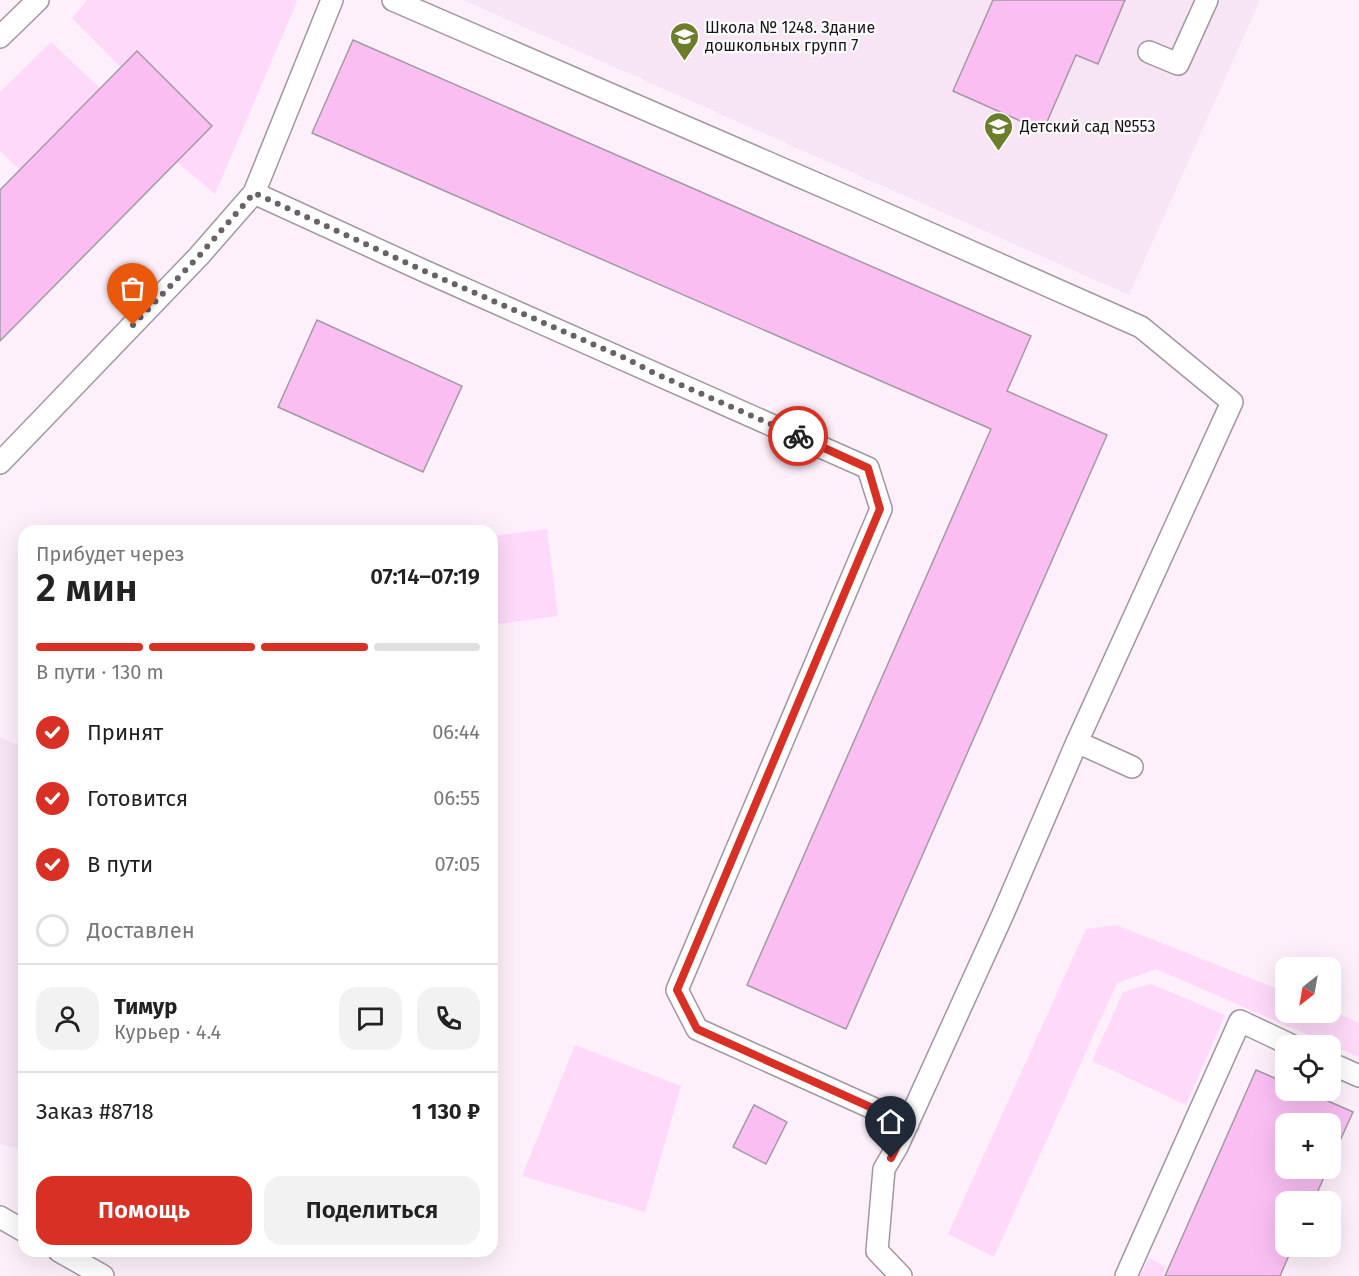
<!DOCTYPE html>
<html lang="ru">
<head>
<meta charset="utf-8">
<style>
  :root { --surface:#fff; --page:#f2f2f2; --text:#222; --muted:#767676; --line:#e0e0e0; --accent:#d93025 }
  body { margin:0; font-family:"Fira Sans",sans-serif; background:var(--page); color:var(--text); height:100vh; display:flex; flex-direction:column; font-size:22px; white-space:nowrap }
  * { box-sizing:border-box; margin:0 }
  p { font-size:20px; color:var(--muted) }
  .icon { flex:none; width:33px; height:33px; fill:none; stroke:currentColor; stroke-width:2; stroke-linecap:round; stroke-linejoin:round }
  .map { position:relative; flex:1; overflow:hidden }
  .side { position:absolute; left:18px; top:525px; width:480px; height:732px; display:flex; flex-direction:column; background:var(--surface); border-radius:18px; box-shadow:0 6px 24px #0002 }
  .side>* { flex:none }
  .needle { width:39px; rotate:211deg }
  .buttons { position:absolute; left:1275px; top:957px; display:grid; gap:12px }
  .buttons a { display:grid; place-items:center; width:66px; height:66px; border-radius:12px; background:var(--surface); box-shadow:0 6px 24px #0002; font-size:30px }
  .pin { position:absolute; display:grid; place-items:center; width:51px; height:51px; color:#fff; margin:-62px -26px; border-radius:50% 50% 50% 0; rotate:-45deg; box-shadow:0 0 6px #0007 }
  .pin .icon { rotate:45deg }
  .courier { position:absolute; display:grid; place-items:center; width:60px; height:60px; margin:-30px; border:4px solid #d93025; border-radius:50%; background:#fff; color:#222; box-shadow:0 2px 8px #0007 }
  .overview em { font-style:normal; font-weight:600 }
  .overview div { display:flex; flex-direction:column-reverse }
  .overview { display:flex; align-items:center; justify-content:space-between; height:102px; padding:0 18px }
  h1 { font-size:39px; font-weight:600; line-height:45px }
  .bar { display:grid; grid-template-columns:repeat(4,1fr); gap:9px 6px; align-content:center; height:72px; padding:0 18px }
  .bar i { height:8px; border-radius:4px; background:var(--line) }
  .bar .on { background:var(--accent) }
  .bar p { grid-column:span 4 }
  .line { display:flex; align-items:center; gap:15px; padding:0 18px; border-top:2px solid var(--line) }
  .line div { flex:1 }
  .round { display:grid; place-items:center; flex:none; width:63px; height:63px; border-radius:18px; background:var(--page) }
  ol { padding:0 18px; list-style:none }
  li { display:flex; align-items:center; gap:18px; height:66px }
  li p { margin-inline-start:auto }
  li .icon { padding:6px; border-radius:50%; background:var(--accent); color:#fff; stroke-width:4 }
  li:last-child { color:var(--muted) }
  li i { width:33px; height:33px; border:3px solid var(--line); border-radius:50% }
  .primary-button { display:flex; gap:12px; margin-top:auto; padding:12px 18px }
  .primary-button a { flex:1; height:69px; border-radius:18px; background:var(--accent); color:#fff; font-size:24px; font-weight:600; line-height:69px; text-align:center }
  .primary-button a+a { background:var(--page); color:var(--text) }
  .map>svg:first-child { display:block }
  .built { fill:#f7e4f5 }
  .green { fill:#fed9f9 }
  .building { fill:#fabef3; stroke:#a499a3; stroke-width:1.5 }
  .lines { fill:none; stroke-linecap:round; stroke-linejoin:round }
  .service-casing { stroke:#a296a1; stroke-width:24 }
  .service { stroke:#fff; stroke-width:21 }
  .done { stroke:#686167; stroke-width:6; stroke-dasharray:0 10.8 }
  .route { stroke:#d93025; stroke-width:8 }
  .labels { text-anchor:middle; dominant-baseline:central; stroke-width:4.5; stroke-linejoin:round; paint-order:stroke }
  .poi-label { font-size:16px; fill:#181418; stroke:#fff; text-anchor:start }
</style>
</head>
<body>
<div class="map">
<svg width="1359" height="1276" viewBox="0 0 1359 1276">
  <rect width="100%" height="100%" fill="#fdf0fb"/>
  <!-- built -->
  <path class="built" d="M463,0H1260L1129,295Z
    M0,737L24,748V1150L0,1144Z"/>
  <!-- green -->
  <path class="green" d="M87,0H297L296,4L215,194L177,162L212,126L137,52L121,68L72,18Z
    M51,42L101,89L20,170L0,151V92Z
    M547,529L558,616L492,625V536Z
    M1116,925L1285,992L1286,1012H1330L1331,1010L1359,1023V1057L1156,969L1117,983L994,1257L948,1234L1086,929Z
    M1151,984L1225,1015L1186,1105L1092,1061L1123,992Z
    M575,1045L681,1086L645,1212L522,1176Z
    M1149,1258L1166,1267L1162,1276H1140Z"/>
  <!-- building -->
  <path class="building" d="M993,0H1125L1098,64L1076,55L1043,131L953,91Z
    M353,40L1031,336L1007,391L1107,435L846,1029L747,985L991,429L312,133Z
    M137,51L212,126L0,341V190Z
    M317,320L462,386L423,472L278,407Z
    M1256,1070L1286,1083V1090H1303L1353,1112L1330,1163V1124H1286V1168H1328L1313,1202H1286V1246H1293L1280,1276H1165Z
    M754,1105L787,1122L766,1164L733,1147Z"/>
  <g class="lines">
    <defs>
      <path id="service" d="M332,0L254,193L422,270L868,468L881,509L677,990L697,1029L908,1124
        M393,0L861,203L1141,327L1232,402L1077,742
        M0,37L38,0
        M1149,52L1178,64L1207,0
        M0,463L199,256L254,193
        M1330,1063L1359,1076
        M0,1217L24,1231
        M59,1251L103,1276
        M901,1276L877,1251L884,1169L897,1147L1003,914L1077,742L1132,767
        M1126,1276L1240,1021L1293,1046"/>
    </defs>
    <!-- service casing -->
    <use href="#service" class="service-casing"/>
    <!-- service -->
    <use href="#service" class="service"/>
  </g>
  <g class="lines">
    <!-- done -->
    <path class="done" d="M133,325L199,256L254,193L422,270L627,359L656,374L798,436"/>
    <!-- route -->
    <path class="route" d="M798,436L868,468L880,509L677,990L697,1029L908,1124L891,1158"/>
  </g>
  <!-- icons -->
  <defs>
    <symbol id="school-pin" viewBox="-11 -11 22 30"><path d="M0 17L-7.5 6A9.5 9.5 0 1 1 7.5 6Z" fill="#6c7d2c" stroke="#fff"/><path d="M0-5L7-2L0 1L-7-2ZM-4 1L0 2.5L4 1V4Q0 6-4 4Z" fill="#fff"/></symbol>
  </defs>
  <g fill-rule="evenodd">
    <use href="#school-pin" x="668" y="20" width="33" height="45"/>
    <use href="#school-pin" x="982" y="110" width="33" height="45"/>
  </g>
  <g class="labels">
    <!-- poi labels -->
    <g class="poi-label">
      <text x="705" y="27">Школа № 1248. Здание<tspan x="705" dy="18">дошкольных групп 7</tspan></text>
      <text x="1020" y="126">Детский сад №553</text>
    </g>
  </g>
</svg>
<div class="buttons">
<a><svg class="needle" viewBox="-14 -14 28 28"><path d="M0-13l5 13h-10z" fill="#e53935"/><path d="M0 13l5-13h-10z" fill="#767676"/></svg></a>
<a><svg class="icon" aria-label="locate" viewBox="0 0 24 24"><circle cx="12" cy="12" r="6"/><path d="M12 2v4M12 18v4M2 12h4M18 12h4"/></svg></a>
<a>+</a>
<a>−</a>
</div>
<div class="pin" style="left:133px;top:325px;background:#ea580c"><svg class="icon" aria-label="bag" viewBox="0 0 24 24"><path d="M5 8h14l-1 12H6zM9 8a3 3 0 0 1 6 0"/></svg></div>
<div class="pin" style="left:891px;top:1158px;background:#1f2937"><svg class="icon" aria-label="home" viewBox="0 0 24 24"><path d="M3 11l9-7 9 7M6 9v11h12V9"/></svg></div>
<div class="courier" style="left:798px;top:436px"><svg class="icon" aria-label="bike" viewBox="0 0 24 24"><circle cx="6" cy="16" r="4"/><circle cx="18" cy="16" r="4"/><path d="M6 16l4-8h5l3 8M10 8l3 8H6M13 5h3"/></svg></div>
<section class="side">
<div class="overview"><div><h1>2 мин</h1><p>Прибудет через</p></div><em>07:14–07:19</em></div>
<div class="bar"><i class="on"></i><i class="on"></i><i class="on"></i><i></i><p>В пути · 130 m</p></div>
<ol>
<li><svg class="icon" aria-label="check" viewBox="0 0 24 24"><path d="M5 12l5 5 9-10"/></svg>Принят<p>06:44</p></li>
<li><svg class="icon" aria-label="check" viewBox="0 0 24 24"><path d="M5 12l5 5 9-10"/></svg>Готовится<p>06:55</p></li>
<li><svg class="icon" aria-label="check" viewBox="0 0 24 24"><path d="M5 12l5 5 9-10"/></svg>В пути<p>07:05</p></li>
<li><i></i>Доставлен</li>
</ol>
<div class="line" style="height:108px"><a class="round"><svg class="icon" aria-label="person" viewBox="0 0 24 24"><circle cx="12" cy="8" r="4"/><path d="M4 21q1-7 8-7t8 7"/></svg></a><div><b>Тимур</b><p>Курьер · 4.4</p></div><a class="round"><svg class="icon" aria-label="chat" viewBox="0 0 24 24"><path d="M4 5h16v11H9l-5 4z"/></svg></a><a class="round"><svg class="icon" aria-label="phone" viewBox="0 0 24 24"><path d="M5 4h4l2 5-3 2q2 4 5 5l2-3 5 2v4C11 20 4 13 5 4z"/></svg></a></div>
<div class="line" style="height:78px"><div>Заказ #8718</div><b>1 130 ₽</b></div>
<div class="primary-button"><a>Помощь</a><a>Поделиться</a></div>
</section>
</div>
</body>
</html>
